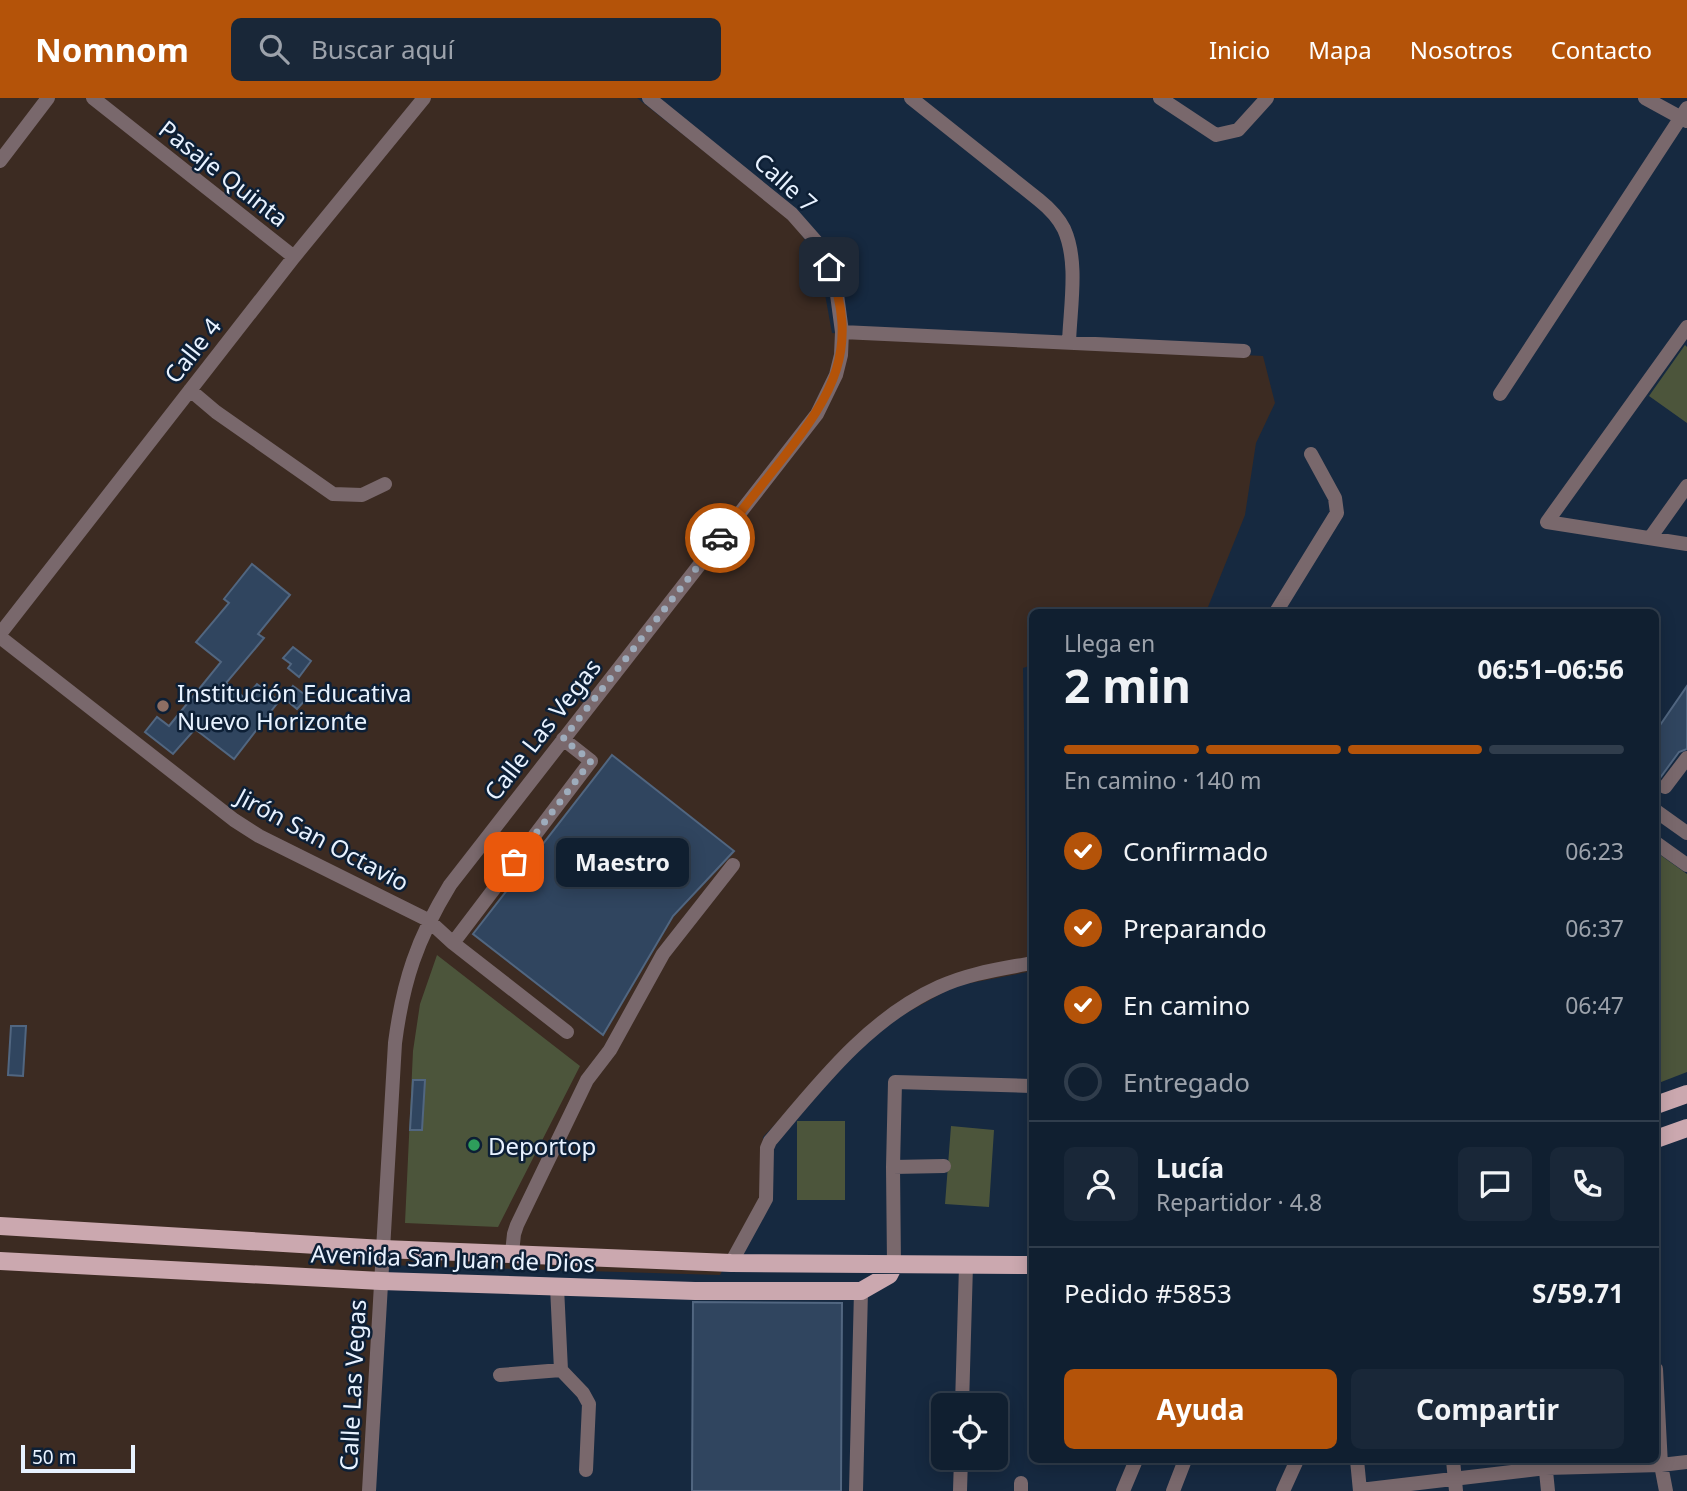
<!DOCTYPE html>
<html lang="es">
<head>
<meta charset="utf-8">
<style>
  :root { --surface:#101f30; --page:#192738; --text:#f1f3f6; --muted:#9ca2ab; --line:#303d4c; --accent:#b45309 }
  body { margin:0; font-family:"Noto Sans",sans-serif; background:var(--page); color:var(--text); height:100vh; display:flex; flex-direction:column; font-size:26px; white-space:nowrap }
  * { box-sizing:border-box; margin:0 }
  p { font-size:23px; color:var(--muted) }
  .icon { flex:none; width:38px; height:38px; fill:none; stroke:currentColor; stroke-width:2; stroke-linecap:round; stroke-linejoin:round }
  .map { position:relative; flex:1; overflow:hidden }
  .sheet { position:absolute; left:1029px; top:511px; width:630px; height:854px; display:flex; flex-direction:column; background:var(--surface); border-radius:10px; box-shadow:0 4px 18px #0003,0 0 0 2px var(--line) }
  .sheet>* { flex:none }
  .fabs { position:absolute; left:931px; top:1295px; display:grid; gap:14px }
  .fabs a { display:grid; place-items:center; width:77px; height:77px; border-radius:10px; background:var(--surface); box-shadow:0 4px 18px #0003,0 0 0 2px var(--line); font-size:35px }
  .scale { position:absolute; left:21px; bottom:18px; width:114px; box-sizing:border-box; padding-left:7px; border:4px solid #e8f2ff; border-top:0; font-size:19px; line-height:24px; white-space:nowrap; color:#e8f2ff; -webkit-text-stroke:5px #0d1f35; paint-order:stroke }
  .pin { position:absolute; display:grid; place-items:center; width:60px; height:60px; color:#fff; margin:-30px; border-radius:14px; box-shadow:0 4px 10px #0006 }
  .courier { position:absolute; display:grid; place-items:center; width:70px; height:70px; margin:-35px; border:5px solid #b45309; border-radius:50%; background:#fff; color:#222; box-shadow:0 2px 9px #0007 }
  .bubble { position:absolute; height:49px; border-radius:10px; background:var(--surface); box-shadow:0 4px 18px #0003,0 0 0 2px var(--line); font-size:23px; font-weight:700; line-height:49px; text-align:center }
  .headline em { font-style:normal; font-weight:700 }
  .headline div { display:flex; flex-direction:column-reverse }
  .headline { display:flex; align-items:center; justify-content:space-between; height:119px; padding:0 35px }
  h1 { font-size:46px; font-weight:700; line-height:52px }
  .bar { display:grid; grid-template-columns:repeat(4,1fr); gap:10px 7px; align-content:center; height:84px; padding:0 35px }
  .bar i { height:9px; border-radius:5px; background:var(--line) }
  .bar .selected { background:var(--accent) }
  .bar p { grid-column:span 4 }
  .line { display:flex; align-items:center; gap:18px; padding:0 35px; border-top:2px solid var(--line) }
  .line div { flex:1 }
  .round { display:grid; place-items:center; flex:none; width:74px; height:74px; border-radius:10px; background:var(--page) }
  ol { padding:0 35px; list-style:none }
  li { display:flex; align-items:center; gap:21px; height:77px }
  li p { margin-inline-start:auto }
  li .icon { padding:7px; border-radius:50%; background:var(--accent); color:#fff; stroke-width:4 }
  li:last-child { color:var(--muted) }
  li i { width:38px; height:38px; border:4px solid var(--line); border-radius:50% }
  .cta { display:flex; gap:14px; margin-top:auto; padding:14px 35px }
  .cta a { flex:1; height:80px; border-radius:10px; background:var(--accent); color:#fff; font-size:28px; font-weight:700; line-height:80px; text-align:center }
  .cta a+a { background:var(--page); color:var(--text) }
  header { display:flex; align-items:center; gap:42px; box-sizing:border-box; height:98px; padding:0 35px; background:var(--accent); color:#fff }
  header strong { font-size:33px }
  nav { display:flex; gap:38px; margin-inline-start:auto; font-size:24px }
  .search { width:490px; height:63px; background:var(--page); display:flex; align-items:center; gap:18px; box-sizing:border-box; padding:0 24px; border-radius:10px; color:var(--muted); font-size:26px }
  .map>svg:first-child { display:block }
  .industrial { fill:#3c2b22 }
  .green { fill:#4c553b }
  .building { fill:#30455f; stroke:#516680; stroke-width:2 }
  .lines { fill:none; stroke-linecap:round; stroke-linejoin:round }
  .minor { stroke:#79686c; stroke-width:14 }
  .major { stroke:#cba8af; stroke-width:18 }
  .done { stroke:#9eacbc; stroke-width:7; stroke-dasharray:0 12.6 }
  .route { stroke:#b45309; stroke-width:9 }
  .education-dot { fill:#8d6e63; stroke:#0d1f35; stroke-width:2.5 }
  .leisure-dot { fill:#2e9e5b; stroke:#0d1f35; stroke-width:2.5 }
  .labels { text-anchor:middle; dominant-baseline:central; stroke-width:5; stroke-linejoin:round; paint-order:stroke }
  .street-label { font-size:24px; fill:#e8f2ff; stroke:#0d1f35 }
  .poi-label { font-size:24px; fill:#e8f2ff; stroke:#0d1f35; text-anchor:start }
</style>
</head>
<body>
<header>
<strong>Nomnom</strong>
<div class="search"><svg class="icon" aria-label="search" viewBox="0 0 24 24"><circle cx="10" cy="10" r="6"/><path d="M15 15l6 6"/></svg>Buscar aquí</div>
<nav><a>Inicio</a><a>Mapa</a><a>Nosotros</a><a>Contacto</a></nav>
</header>
<div class="map">
<svg width="1687" height="1393" viewBox="0 0 1687 1393">
  <rect width="100%" height="100%" fill="#162940"/>
  <!-- industrial -->
  <path class="industrial" d="M0,0H637L792,123L819,163L832,235L1263,258L1275,305L1256,345L1245,417L1206,514H1032V567L1023,570L1028,874L955,888L854,944L763,1039L761,1099L720,1177L385,1167L372,1393H0Z"/>
  <!-- green -->
  <path class="green" d="M1685,247L1687,249V325L1649,298Z
    M1656,754L1687,776V974L1656,986Z
    M437,857L580,968L498,1129L405,1125L413,953L420,906Z
    M797,1023H845V1102H797Z
    M951,1028L994,1032L989,1109L945,1106Z"/>
  <!-- building -->
  <path class="building" d="M252,466L290,497L258,536L264,540L226,585L245,600L257,586L279,603L234,661L195,631L173,656L145,634L157,619L169,628L221,564L196,544L229,505L224,501Z
    M293,549L311,563L299,579L288,570L291,566L283,560Z
    M293,588L308,599L297,611L284,600Z
    M1687,588V651L1679,654L1657,684L1656,633Z
    M612,657L734,753L673,818L603,937L473,836Z
    M11,928H26L23,978L8,977Z
    M413,982H425L422,1032H410Z
    M693,1204L842,1205L841,1393H692Z"/>
  <g class="lines">
    <!-- minor -->
    <path class="minor" d="M93,0L294,159
      M911,0L1039,102C1049,110 1058,119 1064,131C1079,164 1070,210 1069,245
      M1160,0L1216,37L1238,32L1267,0
      M1645,0L1687,23
      M0,63L48,0
      M1687,229L1547,424L1687,446
      M842,234L1244,253
      M190,292L216,314L333,396L362,397L385,386
      M1500,296L1687,10
      M1650,440L1687,388
      M1276,514L1337,415L1335,400L1311,356
      M0,536L294,159L424,0
      M0,539L234,722L259,738L428,822L453,845L567,934
      M1665,689L1687,660
      M1656,713L1687,735
      M1656,745L1687,767
      M453,845L591,663L563,641
      M893,1069L944,1068
      M512,1155L514,1136L517,1127L587,982L610,952L663,856L733,767
      M731,1165L766,1101L767,1050L770,1043C819,985 868,921 939,889C969,875 1001,871 1032,865
      M894,1167L893,1069L895,984L1031,988
      M557,1189L561,1272L583,1295L589,1306L586,1372
      M1656,1271L1661,1367L1666,1393
      M500,1277L561,1272
      M962,1307L966,1167
      M1357,1362L1360,1393
      M1453,1362L1456,1393
      M1545,1363L1548,1393
      M1021,1385V1393
      M1360,1392L1546,1370L1661,1367L1687,1364
      M369,1393L395,945C403,883 417,841 450,787L817,316L836,277L841,257L842,234L836,189L821,149L792,116L649,0
      M856,1393L861,1193
      M960,1393L961,1360
      M1123,1393L1136,1362
      M1173,1393L1185,1362
      M1283,1393L1297,1362"/>
    <!-- major -->
    <path class="major" d="M1656,1007L1687,996
      M1656,1041L1687,1030
      M0,1128L383,1151L731,1165L1032,1167
      M0,1163L381,1183L695,1193H861L889,1177L894,1167"/>
  </g>
  <g class="lines">
    <!-- done -->
    <path class="done" d="M514,764L591,663L563,641L720,440"/>
    <!-- route -->
    <path class="route" d="M720,440C741,413 762,387 783,360C833,296 860,251 829,169"/>
  </g>
  <!-- markers -->
  <circle class="education-dot" cx="163" cy="608" r="7"/>
  <circle class="leisure-dot" cx="474" cy="1047" r="7"/>
  <g class="labels">
    <!-- street labels -->
    <g class="street-label">
      <text transform="translate(224 75) rotate(38)">Pasaje Quinta</text>
      <text transform="translate(786 84) rotate(42)">Calle 7</text>
      <text transform="translate(192 252) rotate(-52)">Calle 4</text>
      <text transform="translate(542 631) rotate(-52)">Calle Las Vegas</text>
      <text transform="translate(323 741) rotate(28)">Jirón San Octavio</text>
      <text transform="translate(453 1160) rotate(2)">Avenida San Juan de Dios</text>
      <text transform="translate(352 1287) rotate(-87)">Calle Las Vegas</text>
    </g>
    <!-- poi labels -->
    <g class="poi-label">
      <text x="177" y="594">Institución Educativa<tspan x="177" dy="28">Nuevo Horizonte</tspan></text>
      <text x="488" y="1047">Deportop</text>
    </g>
  </g>
</svg>
<div class="fabs">
<a><svg class="icon" aria-label="locate" viewBox="0 0 24 24"><circle cx="12" cy="12" r="6"/><path d="M12 2v4M12 18v4M2 12h4M18 12h4"/></svg></a>
</div>
<div class="scale">50 m</div>
<div class="pin" style="left:514px;top:764px;background:#ea580c"><svg class="icon" aria-label="bag" viewBox="0 0 24 24"><path d="M5 8h14l-1 12H6zM9 8a3 3 0 0 1 6 0"/></svg></div>
<div class="pin" style="left:829px;top:169px;background:#1f2937"><svg class="icon" aria-label="home" viewBox="0 0 24 24"><path d="M3 11l9-7 9 7M6 9v11h12V9"/></svg></div>
<div class="courier" style="left:720px;top:440px"><svg class="icon" aria-label="car" viewBox="0 0 24 24"><path d="M5 17H2v-5l4-1 3-4h7l3 4 3 1v5h-3M9 17h6M6 11h13"/><circle cx="7" cy="17" r="2"/><circle cx="17" cy="17" r="2"/></svg></div>
<div class="bubble" style="left:556px;top:740px;width:133px">Maestro</div>
<section class="sheet">
<div class="headline"><div><h1>2 min</h1><p>Llega en</p></div><em>06:51–06:56</em></div>
<div class="bar"><i class="selected"></i><i class="selected"></i><i class="selected"></i><i></i><p>En camino · 140 m</p></div>
<ol>
<li><svg class="icon" aria-label="check" viewBox="0 0 24 24"><path d="M5 12l5 5 9-10"/></svg>Confirmado<p>06:23</p></li>
<li><svg class="icon" aria-label="check" viewBox="0 0 24 24"><path d="M5 12l5 5 9-10"/></svg>Preparando<p>06:37</p></li>
<li><svg class="icon" aria-label="check" viewBox="0 0 24 24"><path d="M5 12l5 5 9-10"/></svg>En camino<p>06:47</p></li>
<li><i></i>Entregado</li>
</ol>
<div class="line" style="height:126px"><a class="round"><svg class="icon" aria-label="person" viewBox="0 0 24 24"><circle cx="12" cy="8" r="4"/><path d="M4 21q1-7 8-7t8 7"/></svg></a><div><b>Lucía</b><p>Repartidor · 4.8</p></div><a class="round"><svg class="icon" aria-label="chat" viewBox="0 0 24 24"><path d="M4 5h16v11H9l-5 4z"/></svg></a><a class="round"><svg class="icon" aria-label="phone" viewBox="0 0 24 24"><path d="M5 4h4l2 5-3 2q2 4 5 5l2-3 5 2v4C11 20 4 13 5 4z"/></svg></a></div>
<div class="line" style="height:91px"><div>Pedido #5853</div><b>S/59.71</b></div>
<div class="cta"><a>Ayuda</a><a>Compartir</a></div>
</section>
</div>
</body>
</html>
